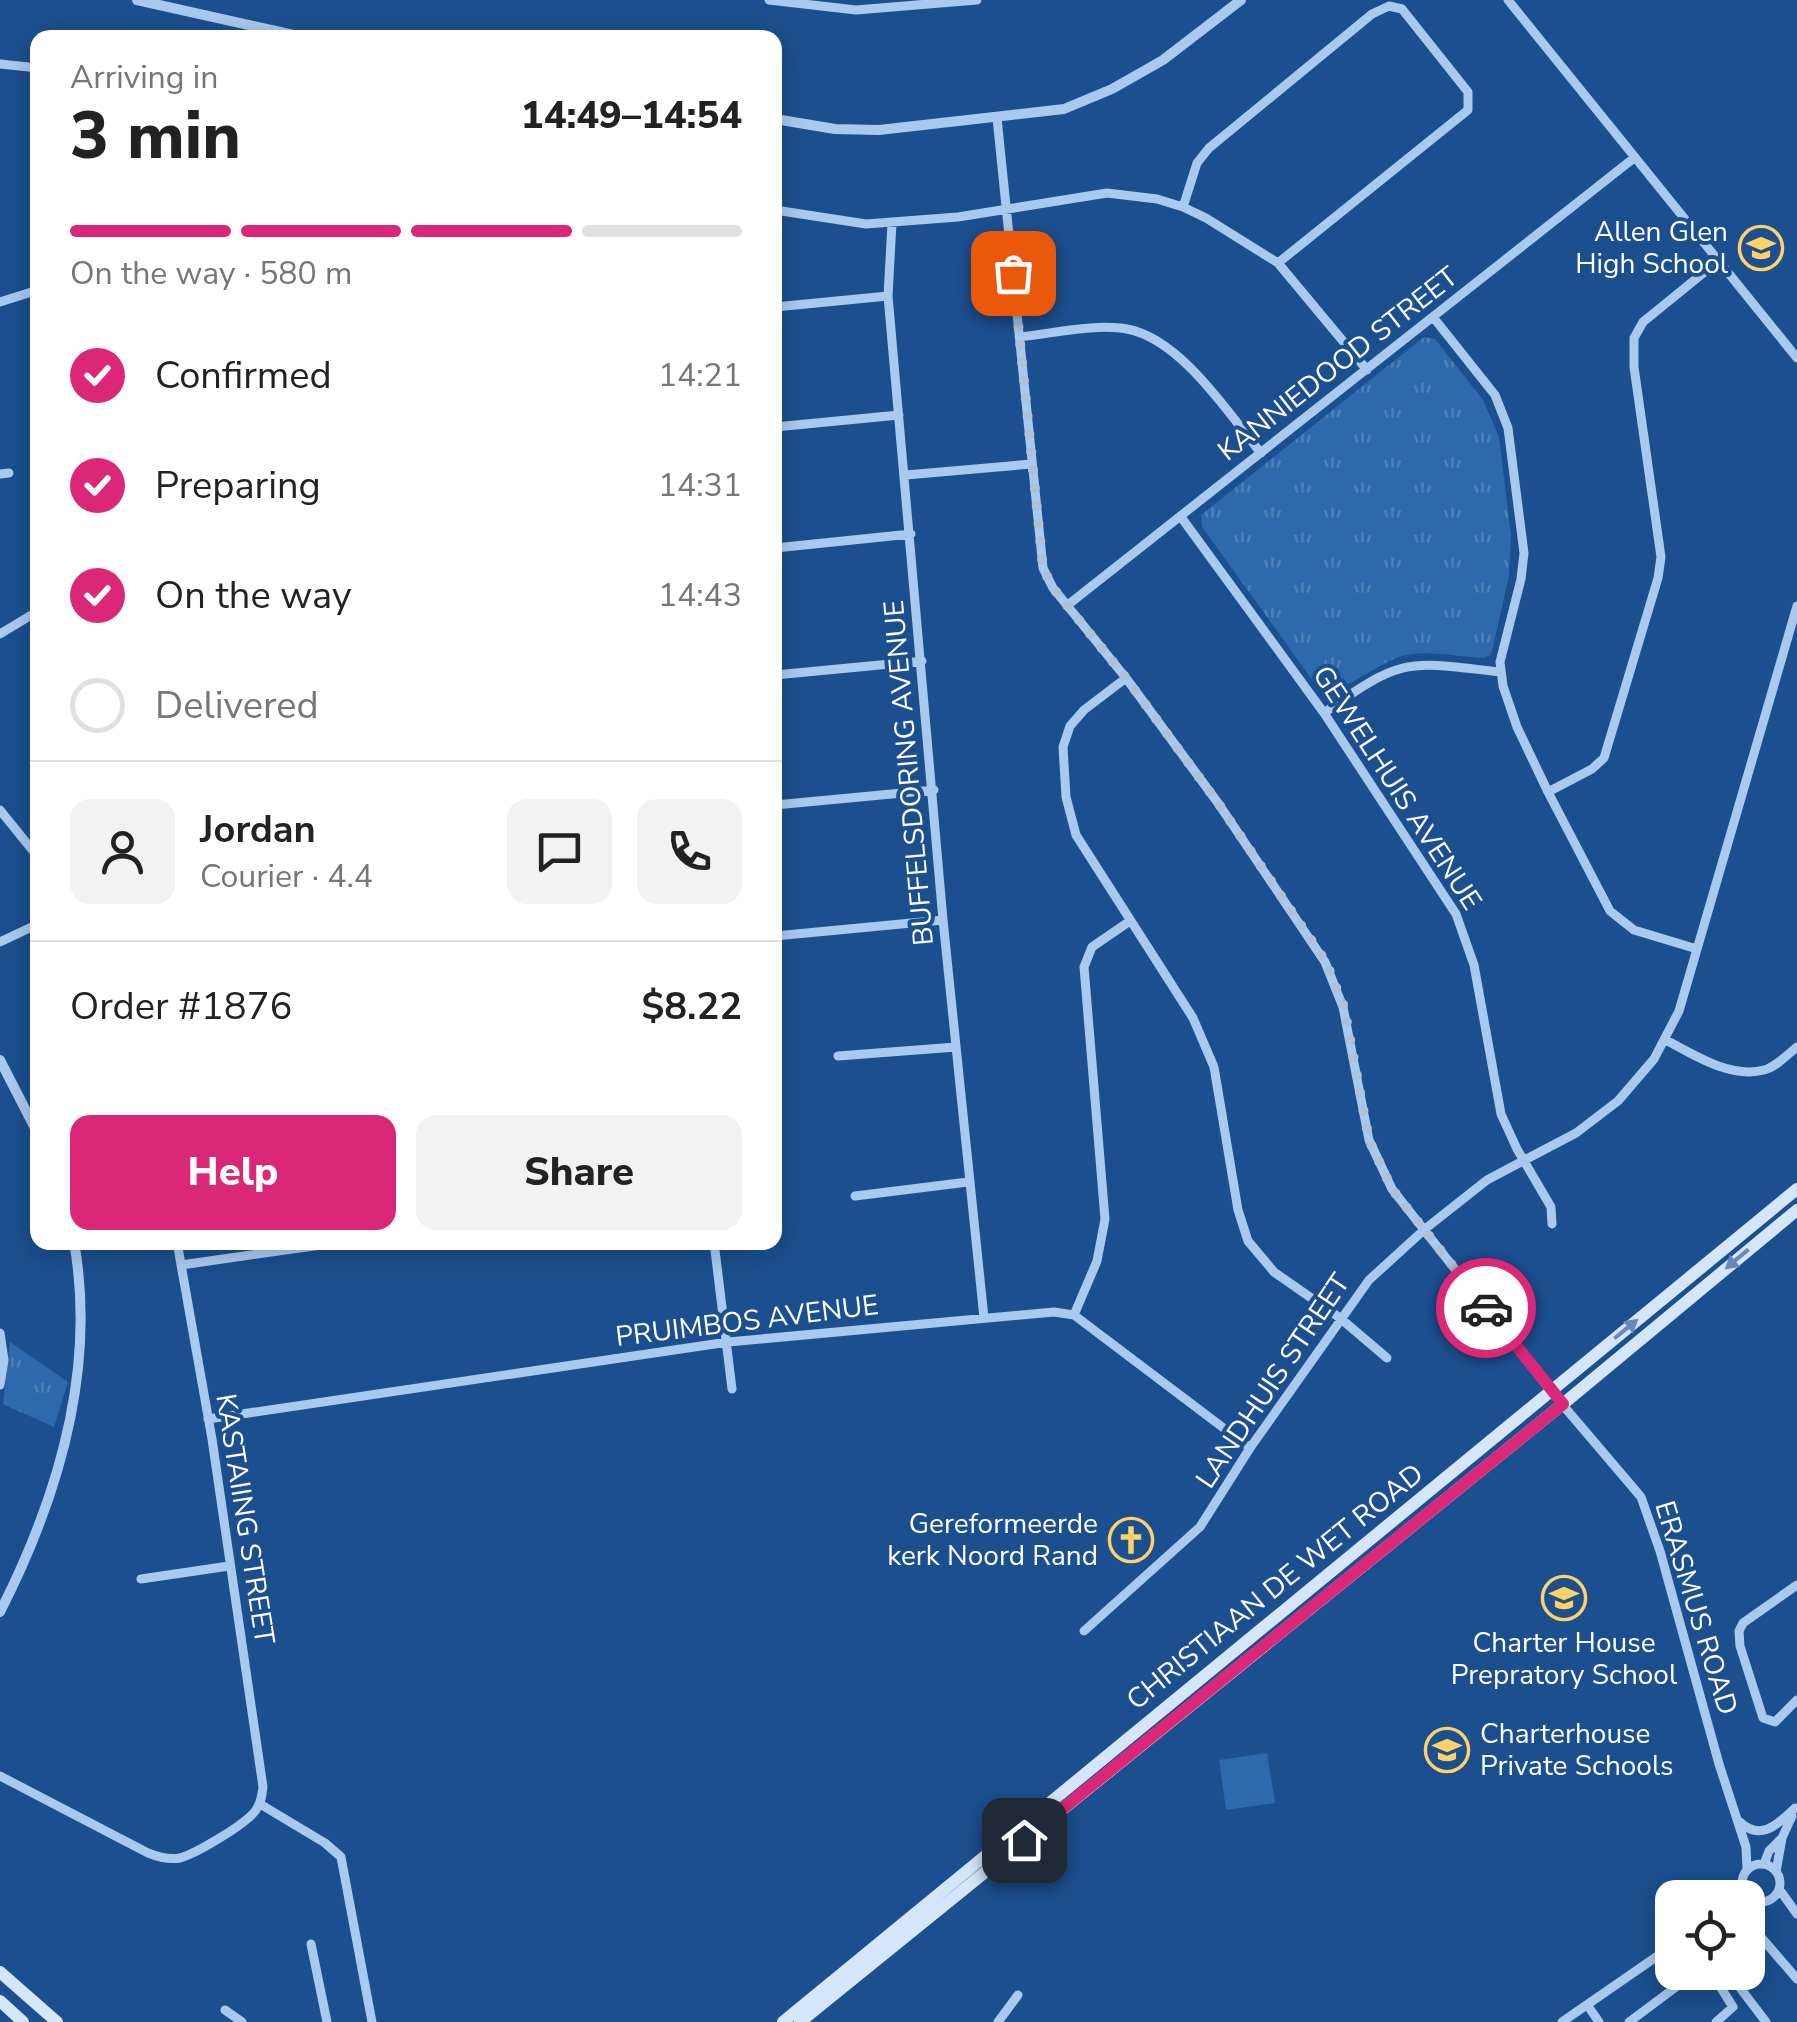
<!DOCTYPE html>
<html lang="en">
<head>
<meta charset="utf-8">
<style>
  :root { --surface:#fff; --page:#f2f2f2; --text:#222; --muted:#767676; --line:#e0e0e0; --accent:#db2777 }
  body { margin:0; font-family:"Nunito Sans",sans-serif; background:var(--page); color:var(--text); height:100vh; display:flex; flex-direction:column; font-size:38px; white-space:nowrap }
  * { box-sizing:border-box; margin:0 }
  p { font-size:32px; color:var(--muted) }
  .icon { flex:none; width:55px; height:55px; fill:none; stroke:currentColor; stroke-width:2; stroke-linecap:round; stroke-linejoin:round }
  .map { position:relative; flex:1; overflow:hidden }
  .drawer { position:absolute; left:30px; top:30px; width:752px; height:1220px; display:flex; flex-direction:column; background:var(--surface); border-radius:20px; box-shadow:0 5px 25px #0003 }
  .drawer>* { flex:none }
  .buttons { position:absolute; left:1655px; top:1880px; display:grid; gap:20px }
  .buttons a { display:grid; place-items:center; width:110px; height:110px; border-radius:20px; background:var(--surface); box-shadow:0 5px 25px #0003; font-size:50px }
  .pin { position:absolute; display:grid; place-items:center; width:85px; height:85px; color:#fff; margin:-42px; border-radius:20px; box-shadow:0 5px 15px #0006 }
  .courier { position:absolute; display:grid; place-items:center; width:100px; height:100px; margin:-50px; border:8px solid #db2777; border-radius:50%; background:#fff; color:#222; box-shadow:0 2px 12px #0007 }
  .overview em { font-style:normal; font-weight:800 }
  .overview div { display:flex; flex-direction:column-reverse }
  .overview { display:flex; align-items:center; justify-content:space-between; height:170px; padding:0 40px }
  h1 { font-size:65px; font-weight:800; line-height:75px }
  .bar { display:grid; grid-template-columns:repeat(4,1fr); gap:15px 10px; align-content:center; height:120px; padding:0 40px }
  .bar i { height:12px; border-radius:8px; background:var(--line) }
  .bar .current { background:var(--accent) }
  .bar p { grid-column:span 4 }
  .line { display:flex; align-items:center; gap:25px; padding:0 40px; border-top:2px solid var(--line) }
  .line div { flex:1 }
  .round { display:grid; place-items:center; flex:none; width:105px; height:105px; border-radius:20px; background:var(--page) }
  ol { padding:0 40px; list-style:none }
  li { display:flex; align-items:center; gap:30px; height:110px }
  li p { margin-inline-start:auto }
  li .icon { padding:10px; border-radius:50%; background:var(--accent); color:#fff; stroke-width:4 }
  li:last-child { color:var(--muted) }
  li i { width:55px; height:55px; border:5px solid var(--line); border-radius:50% }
  .action { display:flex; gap:20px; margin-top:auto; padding:20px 40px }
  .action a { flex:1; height:115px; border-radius:20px; background:var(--accent); color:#fff; font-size:40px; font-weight:800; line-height:115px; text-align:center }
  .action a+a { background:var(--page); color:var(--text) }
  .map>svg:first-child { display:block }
  .green { fill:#2e69ad }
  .park { fill:url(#park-tufts) }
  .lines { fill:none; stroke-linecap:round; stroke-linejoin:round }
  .minor { stroke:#a9c9ee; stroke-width:9 }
  .tertiary { stroke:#a9c9ee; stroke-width:10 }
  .secondary { stroke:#d6e6fa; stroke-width:12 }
  .oneway { fill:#668bba }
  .done { stroke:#afc1d8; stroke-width:10; stroke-dasharray:0 18 }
  .route { stroke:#db2777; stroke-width:12 }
  .labels { text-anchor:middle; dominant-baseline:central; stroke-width:8; stroke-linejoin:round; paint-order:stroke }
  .poi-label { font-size:28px; fill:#fff; stroke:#1b4f8f; text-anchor:end }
  .street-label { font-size:28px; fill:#fff; stroke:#1b4f8f }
</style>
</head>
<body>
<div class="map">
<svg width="1797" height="2022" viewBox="0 0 1797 2022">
  <defs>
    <pattern id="park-tufts" width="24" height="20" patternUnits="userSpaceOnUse" patternTransform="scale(2.5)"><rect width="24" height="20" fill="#2e69ad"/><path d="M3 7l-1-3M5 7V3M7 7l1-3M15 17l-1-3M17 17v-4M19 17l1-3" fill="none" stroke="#4d80b9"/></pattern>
  </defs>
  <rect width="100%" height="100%" fill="#1b4f8f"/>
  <!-- green -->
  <path class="green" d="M1267,1753L1275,1803L1226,1810L1219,1760Z"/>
  <!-- park -->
  <path class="park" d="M1424,337L1435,339L1483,400L1499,437L1511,536L1509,576L1491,655L1484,658C1460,657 1425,649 1402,656C1377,663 1345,693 1321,692L1202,527L1201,515Z
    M10,1342L68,1382L54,1427L3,1404Z"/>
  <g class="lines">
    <!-- minor -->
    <path class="minor" d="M769,0L856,10L977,0
      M1508,0L1797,358
      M0,64L38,68
      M997,118L1043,568L1053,588L1126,678L1218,803L1325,962L1343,1007L1369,1140L1392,1189L1550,1390L1641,1497L1660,1551L1719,1764L1746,1847L1747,1869
      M1183,207L1197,163L1209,148L1372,14L1389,6L1402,9L1468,92V110L1278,263
      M775,210L866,224L958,217L1107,193L1157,199L1183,207L1206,218L1278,263L1367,370
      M892,223L888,296L943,920L984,1318
      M0,302L38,290
      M775,307L888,296
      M1433,317L1495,395L1508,428L1524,553L1521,579L1500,662L1503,686L1517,727L1548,792L1610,911L1634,930L1697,949
      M1019,337C1050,334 1097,323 1127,329C1181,339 1228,413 1261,453
      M775,427L899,415
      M0,474L9,473
      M906,475L1031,464
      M1181,517L1324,713L1456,914L1474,965L1501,1114L1517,1149L1551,1207L1552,1224
      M775,548L911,534
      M1069,604L1634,158
      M0,634L38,611
      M775,675L922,661
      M1126,678L1084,710L1070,726L1063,747L1066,797L1076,835L1193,1018L1214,1067L1238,1210L1248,1241L1274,1272L1340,1318L1387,1358
      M1324,713C1402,657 1406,661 1500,672
      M1548,792L1592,769L1604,758L1658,578L1661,557L1634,367V338L1643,322L1718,261
      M775,805L934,790
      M0,810L38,857
      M775,936L943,920
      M0,942L38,924
      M1666,1040C1694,1055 1731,1079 1764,1070C1776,1067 1788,1054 1797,1047
      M838,1056L956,1047
      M855,1196L968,1182
      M714,1242L732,1389
      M181,1265L342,1242
      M1074,1315L1097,1261L1105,1219L1084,967L1092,947L1130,921
      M0,1333L4,1360L0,1385
      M208,1419L728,1342L1054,1312L1074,1315L1250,1448
      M141,1579L229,1566
      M1797,1585L1743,1623L1739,1631L1740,1646L1763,1718L1775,1722L1797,1700
      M1084,1631L1200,1527L1250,1448L1369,1280L1425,1229L1487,1180L1576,1133L1618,1101L1654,1059L1679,1011L1797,606
      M0,1776L148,1853C158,1857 169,1860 180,1858C197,1853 246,1824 256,1810C261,1803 262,1795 263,1787L212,1439L177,1242
      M260,1804L325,1843L341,1857L372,2022
      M1740,1822C1761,1842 1778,1824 1795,1808
      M1742 1883a19 19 0 1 1 38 0a19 19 0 1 1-38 0Z
      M1764,1864L1769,1851L1782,1838
      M1776,1872L1782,1838L1792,1816
      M1779,1889L1797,1914
      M1748,1922L1797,1979
      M311,1944L327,2022
      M1711,1972L1733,2007L1716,2022
      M1728,1972L1766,2022
      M1588,2006L1599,2022
      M225,2010L242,2022
      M998,2022L1018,1995
      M1562,2022L1672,1946
      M1629,2022L1696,1972"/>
    <!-- tertiary -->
    <path class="tertiary" d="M137,0L307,38
      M775,119L835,129L879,130L1064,109L1112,89L1163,60L1241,0
      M0,1060L38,1134
      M0,1612C58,1498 97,1370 74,1242"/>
    <!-- secondary -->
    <path class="secondary" d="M0,1972L57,2022
      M0,2001L23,2022
      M783,2022L1797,1189
      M800,2022L1563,1404L1797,1210"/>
  </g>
  <!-- one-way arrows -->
  <defs><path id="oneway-solid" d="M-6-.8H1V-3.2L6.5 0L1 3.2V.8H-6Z" transform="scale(2.5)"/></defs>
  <g class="oneway">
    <use href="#oneway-solid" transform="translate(1737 1259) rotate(140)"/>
    <use href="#oneway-solid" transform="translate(1626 1329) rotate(-39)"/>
  </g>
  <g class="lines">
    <!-- done -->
    <path class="done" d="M1013,273L1043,568L1053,588L1126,678L1218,803L1326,962L1344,1007L1369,1140L1392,1189L1486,1308"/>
    <!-- route -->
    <path class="route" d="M1024,1840L1563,1404L1486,1308"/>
  </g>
  <!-- icons -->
  <defs>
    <symbol id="school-ring" viewBox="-11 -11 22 22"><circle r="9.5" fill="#1b4f8f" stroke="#ffd166" stroke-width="1.5"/><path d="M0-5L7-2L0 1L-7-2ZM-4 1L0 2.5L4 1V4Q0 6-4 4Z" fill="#ffd166"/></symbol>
    <symbol id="church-ring" viewBox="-11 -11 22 22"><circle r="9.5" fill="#1b4f8f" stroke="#ffd166" stroke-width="1.5"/><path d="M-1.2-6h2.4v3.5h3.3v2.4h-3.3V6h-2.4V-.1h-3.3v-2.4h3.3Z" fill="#ffd166"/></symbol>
  </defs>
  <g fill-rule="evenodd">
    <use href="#school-ring" x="1736" y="223" width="50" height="50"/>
    <use href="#church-ring" x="1106" y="1515" width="50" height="50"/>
    <use href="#school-ring" x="1539" y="1573" width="50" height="50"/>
    <use href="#school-ring" x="1422" y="1725" width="50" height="50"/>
  </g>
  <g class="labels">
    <!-- poi labels -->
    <g class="poi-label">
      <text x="1728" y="232">Allen Glen<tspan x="1728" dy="32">High School</tspan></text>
      <text x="1098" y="1524">Gereformeerde<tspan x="1098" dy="32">kerk Noord Rand</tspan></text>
      <text x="1564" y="1643" text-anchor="middle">Charter House<tspan x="1564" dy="32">Prepratory School</tspan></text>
      <text x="1480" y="1734" text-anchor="start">Charterhouse<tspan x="1480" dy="32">Private Schools</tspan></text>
    </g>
    <!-- street labels -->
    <g class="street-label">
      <text transform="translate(1338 364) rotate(-38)">KANNIEDOOD STREET</text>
      <text transform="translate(909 773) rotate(-95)">BUFFELSDORING AVENUE</text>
      <text transform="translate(1397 788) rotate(57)">GEWELHUIS AVENUE</text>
      <text transform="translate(747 1321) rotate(-7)">PRUIMBOS AVENUE</text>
      <text transform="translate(1273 1381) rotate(-56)">LANDHUIS STREET</text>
      <text transform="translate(245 1519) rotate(81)">KASTAIING STREET</text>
      <text transform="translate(1275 1587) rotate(-39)">CHRISTIAAN DE WET ROAD</text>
      <text transform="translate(1696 1608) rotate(73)">ERASMUS ROAD</text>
    </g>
  </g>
</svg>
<div class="buttons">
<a><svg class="icon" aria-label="locate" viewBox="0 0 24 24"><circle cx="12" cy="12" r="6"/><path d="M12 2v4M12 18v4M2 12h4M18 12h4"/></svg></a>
</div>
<div class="pin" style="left:1013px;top:273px;background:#ea580c"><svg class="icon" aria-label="bag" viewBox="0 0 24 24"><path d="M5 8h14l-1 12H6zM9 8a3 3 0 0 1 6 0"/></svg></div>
<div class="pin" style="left:1024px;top:1840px;background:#1f2937"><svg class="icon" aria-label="home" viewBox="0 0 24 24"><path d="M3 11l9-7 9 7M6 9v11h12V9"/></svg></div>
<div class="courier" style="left:1486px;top:1308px"><svg class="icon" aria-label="car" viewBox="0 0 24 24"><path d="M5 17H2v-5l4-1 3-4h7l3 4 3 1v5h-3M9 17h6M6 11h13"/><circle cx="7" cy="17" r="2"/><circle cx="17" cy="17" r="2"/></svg></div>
<section class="drawer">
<div class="overview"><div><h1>3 min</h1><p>Arriving in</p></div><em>14:49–14:54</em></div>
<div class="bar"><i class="current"></i><i class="current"></i><i class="current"></i><i></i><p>On the way · 580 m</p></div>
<ol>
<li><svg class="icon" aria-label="check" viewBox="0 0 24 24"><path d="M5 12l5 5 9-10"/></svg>Confirmed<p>14:21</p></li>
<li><svg class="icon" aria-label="check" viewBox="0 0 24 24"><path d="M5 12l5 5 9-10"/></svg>Preparing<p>14:31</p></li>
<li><svg class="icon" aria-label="check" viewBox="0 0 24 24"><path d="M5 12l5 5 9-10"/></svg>On the way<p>14:43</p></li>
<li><i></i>Delivered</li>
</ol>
<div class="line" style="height:180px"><a class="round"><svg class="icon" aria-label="person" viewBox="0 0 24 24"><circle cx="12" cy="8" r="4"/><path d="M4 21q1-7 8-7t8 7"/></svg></a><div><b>Jordan</b><p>Courier · 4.4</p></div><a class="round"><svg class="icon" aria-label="chat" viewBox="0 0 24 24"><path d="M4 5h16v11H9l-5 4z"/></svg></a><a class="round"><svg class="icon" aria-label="phone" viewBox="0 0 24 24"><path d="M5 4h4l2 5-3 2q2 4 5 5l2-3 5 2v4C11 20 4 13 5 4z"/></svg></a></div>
<div class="line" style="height:130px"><div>Order #1876</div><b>$8.22</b></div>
<div class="action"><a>Help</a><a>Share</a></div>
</section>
</div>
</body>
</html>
